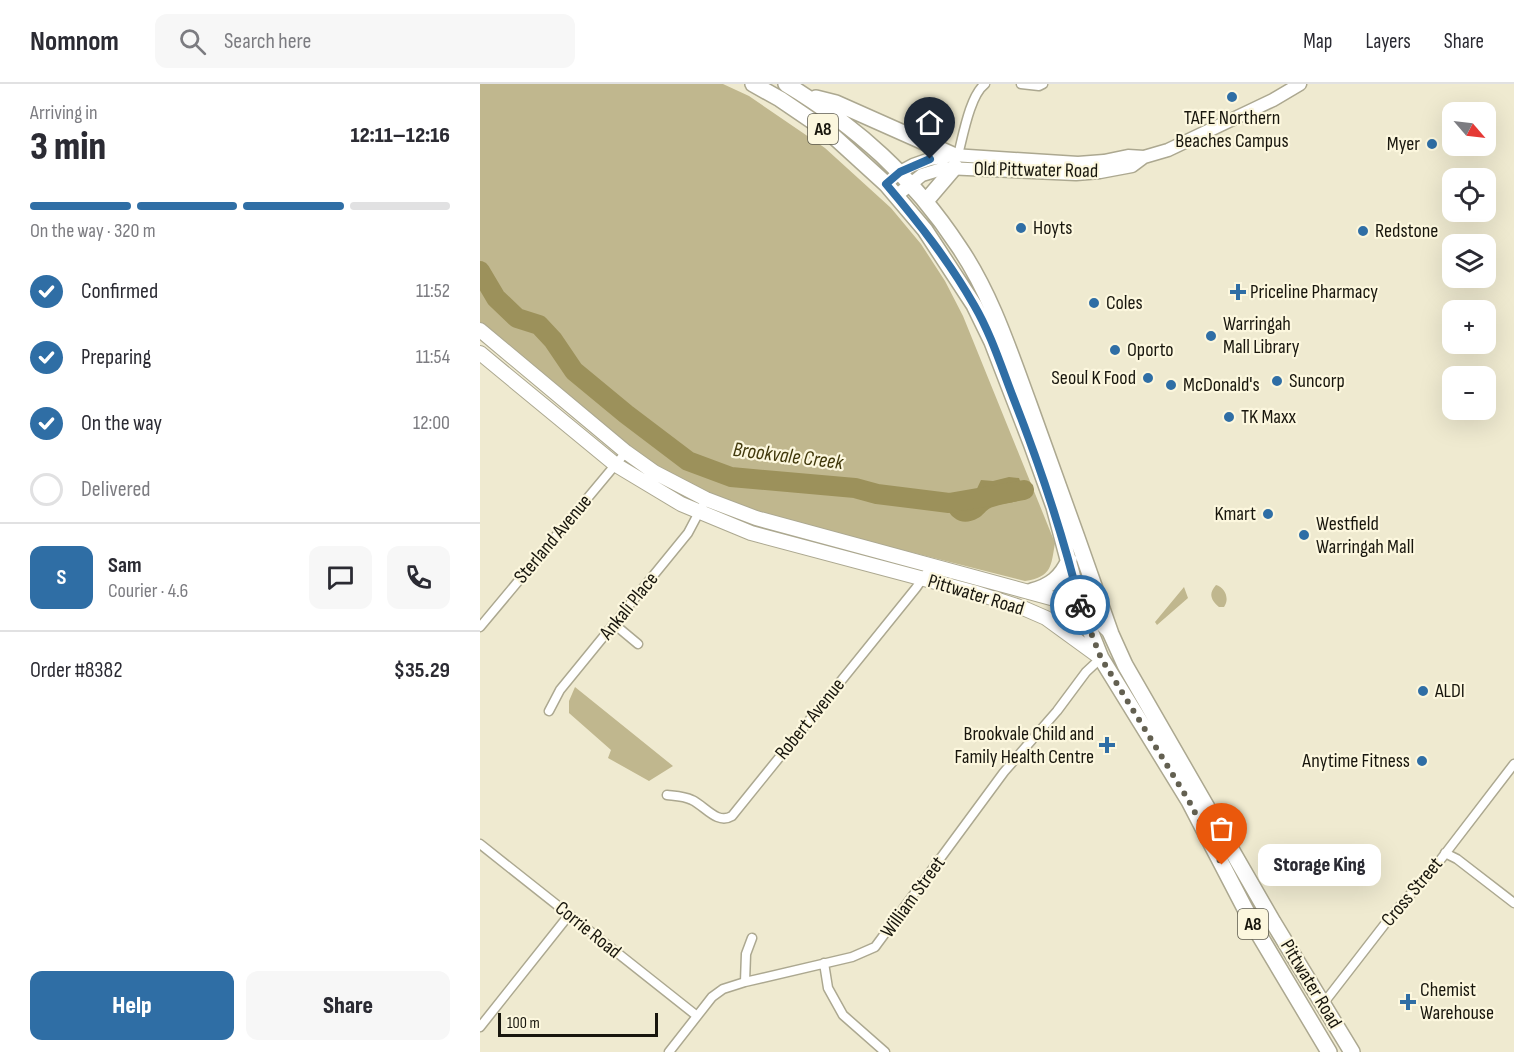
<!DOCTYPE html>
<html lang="en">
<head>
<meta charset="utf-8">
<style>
  :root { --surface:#fff; --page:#f7f7f7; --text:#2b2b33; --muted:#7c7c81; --line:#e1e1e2; --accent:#2f6ea5 }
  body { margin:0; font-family:"Sofia Sans Condensed",sans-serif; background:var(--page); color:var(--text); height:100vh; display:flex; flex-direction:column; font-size:22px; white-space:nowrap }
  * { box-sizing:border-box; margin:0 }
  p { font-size:20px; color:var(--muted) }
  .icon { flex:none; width:33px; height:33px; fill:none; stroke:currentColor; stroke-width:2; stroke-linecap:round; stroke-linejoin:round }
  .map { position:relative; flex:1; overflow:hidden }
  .details { display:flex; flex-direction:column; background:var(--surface); width:480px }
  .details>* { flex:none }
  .needle { width:39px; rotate:118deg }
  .tools { position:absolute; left:962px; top:18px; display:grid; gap:12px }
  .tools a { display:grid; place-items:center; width:54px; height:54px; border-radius:12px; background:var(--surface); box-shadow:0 6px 24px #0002; font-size:30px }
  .scale { position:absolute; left:18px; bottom:15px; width:160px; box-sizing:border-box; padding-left:6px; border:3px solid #18160d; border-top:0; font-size:16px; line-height:21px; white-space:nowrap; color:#18160d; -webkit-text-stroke:4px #fcf7de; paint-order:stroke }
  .pin { position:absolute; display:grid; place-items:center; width:51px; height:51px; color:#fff; margin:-62px -26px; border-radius:50% 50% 50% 0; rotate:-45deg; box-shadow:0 0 6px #0007 }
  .pin .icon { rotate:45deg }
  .courier { position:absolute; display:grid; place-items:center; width:60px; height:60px; margin:-30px; border:4px solid #2f6ea5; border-radius:50%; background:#fff; color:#222; box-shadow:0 2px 8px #0007 }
  .bubble { position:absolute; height:42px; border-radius:12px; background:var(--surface); box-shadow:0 6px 24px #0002; font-size:20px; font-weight:800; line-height:42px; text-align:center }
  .head em { font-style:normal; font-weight:800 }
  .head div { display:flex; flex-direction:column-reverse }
  .head { display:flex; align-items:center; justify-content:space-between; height:102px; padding:0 30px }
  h1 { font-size:39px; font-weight:800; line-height:45px }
  .bar { display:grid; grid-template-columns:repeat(4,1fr); gap:9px 6px; align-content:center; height:72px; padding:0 30px }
  .bar i { height:8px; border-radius:4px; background:var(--line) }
  .bar .current { background:var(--accent) }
  .bar p { grid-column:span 4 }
  .line { display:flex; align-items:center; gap:15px; padding:0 30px; border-top:2px solid var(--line) }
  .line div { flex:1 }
  .round { display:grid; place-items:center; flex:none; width:63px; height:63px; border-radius:12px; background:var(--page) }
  ol { padding:0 30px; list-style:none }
  li { display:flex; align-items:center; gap:18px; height:66px }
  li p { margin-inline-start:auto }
  li .icon { padding:6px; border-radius:50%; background:var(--accent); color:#fff; stroke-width:4 }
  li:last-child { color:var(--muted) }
  li i { width:33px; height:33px; border:3px solid var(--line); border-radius:50% }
  .action { display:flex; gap:12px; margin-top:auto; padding:12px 30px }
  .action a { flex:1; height:69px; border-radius:12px; background:var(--accent); color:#fff; font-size:24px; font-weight:800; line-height:69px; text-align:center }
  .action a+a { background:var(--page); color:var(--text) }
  header { display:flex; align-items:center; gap:36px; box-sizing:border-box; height:84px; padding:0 30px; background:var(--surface); border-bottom:2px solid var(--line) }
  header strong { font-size:28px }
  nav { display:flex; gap:33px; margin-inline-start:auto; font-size:21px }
  .search { width:420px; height:54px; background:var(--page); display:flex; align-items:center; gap:15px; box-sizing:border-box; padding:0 21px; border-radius:12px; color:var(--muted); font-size:22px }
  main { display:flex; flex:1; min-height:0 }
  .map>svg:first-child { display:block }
  .green { fill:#c0b78e }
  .water { fill:#9c915b }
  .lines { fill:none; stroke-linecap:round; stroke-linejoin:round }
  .river { stroke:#9c915b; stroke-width:20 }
  .street-casing { stroke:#aca890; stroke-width:11 }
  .secondary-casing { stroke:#aca890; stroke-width:15 }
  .primary-casing { stroke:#aca890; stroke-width:16 }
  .highway-casing { stroke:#aca890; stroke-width:18 }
  .street { stroke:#fff; stroke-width:8 }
  .secondary { stroke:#fff; stroke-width:12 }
  .primary { stroke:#fff; stroke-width:14 }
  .highway { stroke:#fff; stroke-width:15 }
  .done { stroke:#636051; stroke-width:6; stroke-dasharray:0 10.8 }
  .route { stroke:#2f6ea5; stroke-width:8 }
  .poi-dot { fill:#2f6ea5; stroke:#fcf7de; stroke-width:2 }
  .labels { text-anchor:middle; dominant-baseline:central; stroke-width:4.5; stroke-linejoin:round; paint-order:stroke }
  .shield { fill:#fcf7de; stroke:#5c5a4c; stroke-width:1.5 }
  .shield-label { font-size:18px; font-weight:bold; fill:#18160d }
  .poi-label { font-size:20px; fill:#18160d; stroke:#fcf7de; text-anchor:start }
  .street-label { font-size:20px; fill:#18160d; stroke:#fcf7de }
  .water-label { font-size:21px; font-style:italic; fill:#41380b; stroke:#fcf7de }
</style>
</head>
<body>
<header>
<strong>Nomnom</strong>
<div class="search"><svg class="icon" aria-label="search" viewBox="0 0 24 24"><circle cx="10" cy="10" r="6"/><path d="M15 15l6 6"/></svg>Search here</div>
<nav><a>Map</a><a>Layers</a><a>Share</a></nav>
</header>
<main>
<section class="details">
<div class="head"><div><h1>3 min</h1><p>Arriving in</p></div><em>12:11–12:16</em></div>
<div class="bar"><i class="current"></i><i class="current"></i><i class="current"></i><i></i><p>On the way · 320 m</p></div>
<ol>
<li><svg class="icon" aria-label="check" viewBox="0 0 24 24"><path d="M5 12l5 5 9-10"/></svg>Confirmed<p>11:52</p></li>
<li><svg class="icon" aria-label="check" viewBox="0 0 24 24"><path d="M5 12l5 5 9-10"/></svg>Preparing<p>11:54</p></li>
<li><svg class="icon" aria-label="check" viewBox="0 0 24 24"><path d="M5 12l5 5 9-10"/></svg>On the way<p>12:00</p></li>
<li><i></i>Delivered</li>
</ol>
<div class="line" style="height:108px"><b class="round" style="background:var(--accent);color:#fff">S</b><div><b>Sam</b><p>Courier · 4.6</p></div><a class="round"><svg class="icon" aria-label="chat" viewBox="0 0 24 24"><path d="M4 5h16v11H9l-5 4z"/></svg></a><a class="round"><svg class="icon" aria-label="phone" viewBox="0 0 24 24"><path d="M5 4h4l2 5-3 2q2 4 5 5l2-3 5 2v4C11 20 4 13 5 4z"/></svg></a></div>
<div class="line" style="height:78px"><div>Order #8382</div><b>$35.29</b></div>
<div class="action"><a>Help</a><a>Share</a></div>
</section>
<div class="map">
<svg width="1034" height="968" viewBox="0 0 1034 968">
  <rect width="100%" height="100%" fill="#efead0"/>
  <!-- green -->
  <path class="green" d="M0,0H243L269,12L345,64L411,124L441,160L465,197L483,232L575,459C571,482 572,493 545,497L276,429L201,397L153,367L0,238Z
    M736,501C745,503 750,515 744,523H739C731,516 728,510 736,501Z
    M704,503L708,514L677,541L675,538Z
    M95,603L193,682L169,697L128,674L131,666L89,629V617Z"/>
  <!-- water -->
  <path class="water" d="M529,393L539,394L546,413C537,419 523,419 513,423C506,425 504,431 498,434C480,444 467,432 464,415L494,411L501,396L513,397Z"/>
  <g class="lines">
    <!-- river -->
    <path class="river" d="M0,187L16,214L37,234L59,241L73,256L94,287L146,330L208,377L251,393L375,404L397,410L469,419L544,406"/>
    <defs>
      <path id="street" d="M541,0L559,2L563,0
        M478,71C483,52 490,11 505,0
        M134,540L158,560
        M0,543L146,368
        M69,627L80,606L208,449L226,415
        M187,711C196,712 204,712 212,716C225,722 237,741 252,732L436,504L452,481
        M0,760L217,932
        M965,769L977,775L1034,819
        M344,879L348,904L363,931L405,968
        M265,898L266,870L272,854
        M843,920L908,836L958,779L1034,680
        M0,943L89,831
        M189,968L232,913L243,905L265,898L372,873L395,863L524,688L577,627L606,588L621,574"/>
      <path id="secondary" d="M406,100L420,88L433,81L450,75L473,71L598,79L624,77L648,72L664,73L688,66L793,16L820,0
        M416,112L442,91L465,84L596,90L620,88L652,82L664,73"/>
      <path id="primary" d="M0,246L146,368L174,388L226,415L276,434L582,517C601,524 616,533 630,548
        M0,269L136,381L201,420L271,449L493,508L543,524L566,534L621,574"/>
      <path id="highway" d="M273,0L300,15L350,49L406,100L445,146L494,221L512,258L551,359L574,423L601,524L621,574L709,717L775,844L849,968
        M306,0C377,43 433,93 479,163C511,210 529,266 549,320C577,397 604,473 631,550L645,581L793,838L872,968
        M336,14L356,19L473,71
        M446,117L475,83
        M552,507C570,502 581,494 589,476"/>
    </defs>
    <!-- street casing -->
    <use href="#street" class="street-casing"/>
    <!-- secondary casing -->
    <use href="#secondary" class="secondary-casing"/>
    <!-- primary casing -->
    <use href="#primary" class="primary-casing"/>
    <!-- highway casing -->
    <use href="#highway" class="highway-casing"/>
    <!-- street -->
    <use href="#street" class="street"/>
    <!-- secondary -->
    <use href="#secondary" class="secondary"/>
    <!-- primary -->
    <use href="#primary" class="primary"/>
    <!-- highway -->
    <use href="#highway" class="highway"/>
  </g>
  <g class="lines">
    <!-- done -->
    <path class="done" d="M600,521L621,574L709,717L742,781"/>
    <!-- route -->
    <path class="route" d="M450,75L420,88L406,100C438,138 469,177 494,221C511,250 521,282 533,313C560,382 583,450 600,521"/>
  </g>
  <!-- markers -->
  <g class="poi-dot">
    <circle cx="752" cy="13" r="6"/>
    <circle cx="952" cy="60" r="6"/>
    <circle cx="541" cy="144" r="6"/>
    <circle cx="883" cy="147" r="6"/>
    <path d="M755 199h6v6h6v6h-6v6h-6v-6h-6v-6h6z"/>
    <circle cx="614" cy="219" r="6"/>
    <circle cx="731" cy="252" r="6"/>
    <circle cx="635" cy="266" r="6"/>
    <circle cx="668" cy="294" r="6"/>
    <circle cx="797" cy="297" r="6"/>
    <circle cx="691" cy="301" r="6"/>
    <circle cx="749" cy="333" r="6"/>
    <circle cx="788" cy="430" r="6"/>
    <circle cx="824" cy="451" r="6"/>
    <circle cx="943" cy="607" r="6"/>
    <path d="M624 652h6v6h6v6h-6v6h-6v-6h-6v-6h6z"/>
    <circle cx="942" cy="677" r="6"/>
    <path d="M925 909h6v6h6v6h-6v6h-6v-6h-6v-6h6z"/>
  </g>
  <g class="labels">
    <!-- shield labels -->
    <g class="shield">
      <rect x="328" y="30" width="30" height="30" rx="4.5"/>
      <rect x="758" y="825" width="30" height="30" rx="4.5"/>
    </g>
    <g class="shield-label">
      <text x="343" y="45">A8</text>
      <text x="773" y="840">A8</text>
    </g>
    <!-- poi labels -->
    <g class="poi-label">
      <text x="752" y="34" text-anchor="middle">TAFE Northern<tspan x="752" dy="23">Beaches Campus</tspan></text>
      <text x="940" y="60" text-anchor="end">Myer</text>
      <text x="553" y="144">Hoyts</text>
      <text x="895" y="147">Redstone</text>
      <text x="770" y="208">Priceline Pharmacy</text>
      <text x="626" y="219">Coles</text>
      <text x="743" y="240">Warringah<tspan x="743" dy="23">Mall Library</tspan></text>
      <text x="647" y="266">Oporto</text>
      <text x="656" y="294" text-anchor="end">Seoul K Food</text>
      <text x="809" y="297">Suncorp</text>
      <text x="703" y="301">McDonald's</text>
      <text x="761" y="333">TK Maxx</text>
      <text x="776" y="430" text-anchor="end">Kmart</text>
      <text x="836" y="440">Westfield<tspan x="836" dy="23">Warringah Mall</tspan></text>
      <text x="955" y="607">ALDI</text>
      <text x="614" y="650" text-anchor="end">Brookvale Child and<tspan x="614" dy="23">Family Health Centre</tspan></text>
      <text x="930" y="677" text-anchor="end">Anytime Fitness</text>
      <text x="940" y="906">Chemist<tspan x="940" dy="23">Warehouse</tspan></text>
    </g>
    <!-- street labels -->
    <g class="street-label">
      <text transform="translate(556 86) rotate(1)">Old Pittwater Road</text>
      <text transform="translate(73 455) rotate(-50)">Sterland Avenue</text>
      <text transform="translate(496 511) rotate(17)">Pittwater Road</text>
      <text transform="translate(149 522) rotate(-51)">Ankali Place</text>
      <text transform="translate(330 635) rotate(-51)">Robert Avenue</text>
      <text transform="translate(932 808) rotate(-50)">Cross Street</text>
      <text transform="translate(433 813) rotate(-54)">William Street</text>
      <text transform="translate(108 846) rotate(39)">Corrie Road</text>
      <text transform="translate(831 900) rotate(59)">Pittwater Road</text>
    </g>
    <!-- water labels -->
    <g class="water-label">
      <text transform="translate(308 372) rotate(7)">Brookvale Creek</text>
    </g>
  </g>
</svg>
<div class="tools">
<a><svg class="needle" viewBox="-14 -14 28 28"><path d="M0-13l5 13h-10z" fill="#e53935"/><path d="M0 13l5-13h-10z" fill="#7c7c81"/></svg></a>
<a><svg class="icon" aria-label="locate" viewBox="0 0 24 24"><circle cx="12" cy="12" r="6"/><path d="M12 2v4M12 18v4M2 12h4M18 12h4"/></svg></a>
<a><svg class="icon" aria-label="layers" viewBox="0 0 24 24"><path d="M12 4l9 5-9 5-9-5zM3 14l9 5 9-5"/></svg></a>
<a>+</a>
<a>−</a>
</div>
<div class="scale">100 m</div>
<div class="pin" style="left:742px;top:781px;background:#ea580c"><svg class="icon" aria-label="bag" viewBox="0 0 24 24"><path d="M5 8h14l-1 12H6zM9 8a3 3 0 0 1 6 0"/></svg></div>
<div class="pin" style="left:450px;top:75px;background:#1f2937"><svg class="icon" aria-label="home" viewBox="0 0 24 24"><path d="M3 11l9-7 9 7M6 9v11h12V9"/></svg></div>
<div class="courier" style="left:600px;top:521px"><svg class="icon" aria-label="bike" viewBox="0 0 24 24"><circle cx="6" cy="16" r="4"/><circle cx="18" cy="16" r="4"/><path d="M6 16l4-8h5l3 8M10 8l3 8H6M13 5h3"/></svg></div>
<div class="bubble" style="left:778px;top:760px;width:123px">Storage King</div>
</div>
</main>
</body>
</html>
